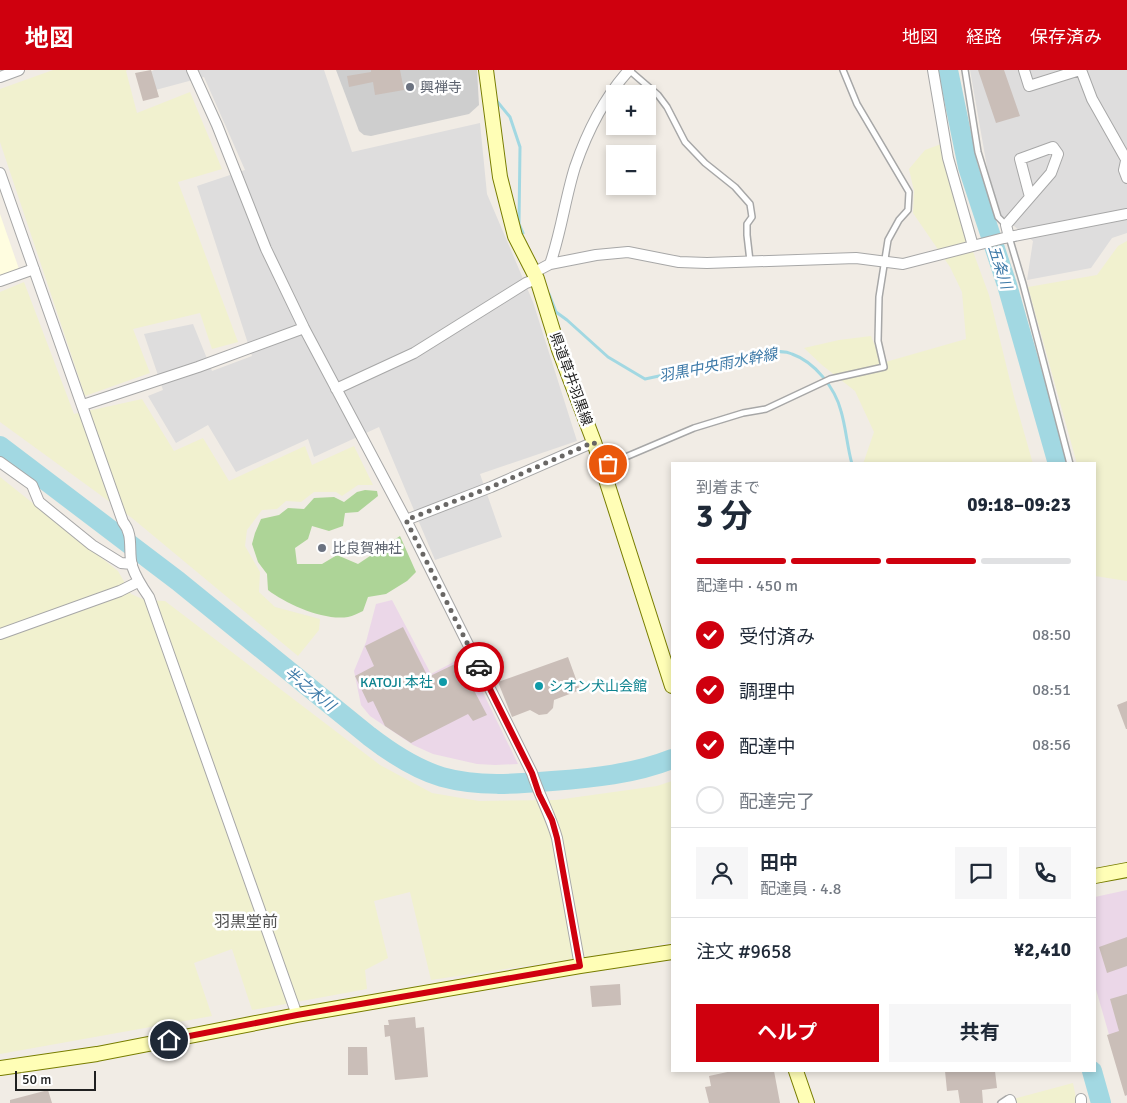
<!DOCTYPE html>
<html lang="ja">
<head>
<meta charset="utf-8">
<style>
  :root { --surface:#fff; --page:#f6f6f7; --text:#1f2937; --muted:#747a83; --line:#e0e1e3; --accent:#cf000e }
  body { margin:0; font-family:Signika,"Noto Sans JP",sans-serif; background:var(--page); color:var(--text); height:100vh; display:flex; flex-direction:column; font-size:19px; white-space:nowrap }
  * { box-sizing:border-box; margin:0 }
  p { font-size:16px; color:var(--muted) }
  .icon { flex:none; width:28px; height:28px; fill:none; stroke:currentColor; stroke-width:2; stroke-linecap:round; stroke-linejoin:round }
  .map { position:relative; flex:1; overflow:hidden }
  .sheet { position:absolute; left:671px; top:392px; width:425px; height:610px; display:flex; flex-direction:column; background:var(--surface); border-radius:0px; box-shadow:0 2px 8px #0003 }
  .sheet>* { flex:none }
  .fabs { position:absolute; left:606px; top:15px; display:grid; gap:10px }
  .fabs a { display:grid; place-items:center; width:50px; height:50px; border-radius:0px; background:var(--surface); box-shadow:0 2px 8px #0003; font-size:25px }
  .scale { position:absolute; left:15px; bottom:12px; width:81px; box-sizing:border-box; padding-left:5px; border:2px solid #202020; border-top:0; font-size:14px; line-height:18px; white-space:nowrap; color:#202020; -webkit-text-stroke:4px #fff; paint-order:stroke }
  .pin { position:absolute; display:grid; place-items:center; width:42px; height:42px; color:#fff; margin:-21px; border:2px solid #fff; border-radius:50%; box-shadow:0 1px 5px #0007 }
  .courier { position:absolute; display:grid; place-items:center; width:50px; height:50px; margin:-25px; border:4px solid #cf000e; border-radius:50%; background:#fff; color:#222; box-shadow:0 1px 6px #0007 }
  .head em { font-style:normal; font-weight:700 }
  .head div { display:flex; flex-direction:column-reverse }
  .head { display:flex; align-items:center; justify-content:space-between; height:85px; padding:0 25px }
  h1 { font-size:32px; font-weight:700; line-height:38px }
  .bar { display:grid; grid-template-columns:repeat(4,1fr); gap:8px 5px; align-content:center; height:60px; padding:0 25px }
  .bar i { height:6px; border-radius:4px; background:var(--line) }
  .bar .active { background:var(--accent) }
  .bar p { grid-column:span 4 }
  .line { display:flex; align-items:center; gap:12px; padding:0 25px; border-top:1px solid var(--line) }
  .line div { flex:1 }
  .round { display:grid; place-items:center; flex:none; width:52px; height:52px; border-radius:0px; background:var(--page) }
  ol { padding:0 25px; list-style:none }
  li { display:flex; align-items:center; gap:15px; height:55px }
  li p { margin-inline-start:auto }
  li .icon { padding:5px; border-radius:50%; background:var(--accent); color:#fff; stroke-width:4 }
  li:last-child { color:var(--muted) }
  li i { width:28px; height:28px; border:2px solid var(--line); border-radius:50% }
  .button { display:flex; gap:10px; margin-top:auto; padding:10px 25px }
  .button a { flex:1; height:58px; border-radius:0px; background:var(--accent); color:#fff; font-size:20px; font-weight:700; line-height:58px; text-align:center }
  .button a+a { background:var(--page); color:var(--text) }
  header { display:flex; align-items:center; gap:30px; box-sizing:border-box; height:70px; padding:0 25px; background:var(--accent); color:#fff }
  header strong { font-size:24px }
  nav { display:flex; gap:28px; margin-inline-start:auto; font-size:18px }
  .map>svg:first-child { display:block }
  .residential { fill:#dedddd }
  .industrial { fill:#ebd7e8 }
  .education { fill:#fffde0 }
  .religious { fill:#cecece }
  .farmland { fill:#f1f1cf }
  .forest { fill:#add497 }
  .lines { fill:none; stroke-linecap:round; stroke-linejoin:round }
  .stream { stroke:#a2d8e2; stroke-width:3 }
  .river { stroke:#a2d8e2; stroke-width:20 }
  .building { fill:#cabeb8 }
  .lane-casing { stroke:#a7a7a7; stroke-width:8 }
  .street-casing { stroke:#a7a7a7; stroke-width:12 }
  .secondary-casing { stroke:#787d00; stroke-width:16 }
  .lane { stroke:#fff; stroke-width:5 }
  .street { stroke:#fff; stroke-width:10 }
  .secondary { stroke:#fffeb6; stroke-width:14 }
  .done { stroke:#696765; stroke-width:5; stroke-dasharray:0 9 }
  .route { stroke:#cf000e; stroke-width:6 }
  .worship-dot { fill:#6b7280; stroke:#fff; stroke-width:2 }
  .culture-dot { fill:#0f9aa8; stroke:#fff; stroke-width:2 }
  .labels { text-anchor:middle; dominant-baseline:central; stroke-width:5; stroke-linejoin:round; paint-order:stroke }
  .worship-label { font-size:14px; fill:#5b616d; stroke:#fff; text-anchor:start }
  .street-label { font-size:14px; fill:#202020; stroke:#fff }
  .culture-label { font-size:14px; fill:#0d838f; stroke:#fff; text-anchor:end }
  .water-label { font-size:15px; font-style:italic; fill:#3e7aa8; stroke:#fff }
  .quarter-label { font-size:16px; fill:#535353; stroke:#fff }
</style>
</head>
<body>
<header>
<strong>地図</strong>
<nav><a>地図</a><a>経路</a><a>保存済み</a></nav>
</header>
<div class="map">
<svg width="1127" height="1033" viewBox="0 0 1127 1033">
  <rect width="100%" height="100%" fill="#f1ece5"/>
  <!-- residential -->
  <path class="residential" d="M154,0H324L352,82L480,53L487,124L533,232L577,371L480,404L502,467L435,490L379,357L314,387L308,369L236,402L208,355L176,373L148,326L163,320L144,264L193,254L212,301L252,286L197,116L245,100L204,7L148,22L142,6Z
    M970,0H1127V163L1112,168L1091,198L1027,210L1033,171L1000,145L987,97Z"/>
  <!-- industrial -->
  <path class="industrial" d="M392,530L431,604L465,586L518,694L495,695L477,694L433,684L413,675L370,646L361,635L354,601L366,572L376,534Z
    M1127,820V1027L1095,916V827Z"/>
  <!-- education -->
  <path class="education" d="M0,144L19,199L0,205Z"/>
  <!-- religious -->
  <path class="religious" d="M336,0H477L479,35L469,44L371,66L364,65L359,61Z"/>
  <!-- farmland -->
  <path class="farmland" d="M53,0H127L126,1L137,43L190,22L222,99L178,112L238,272L212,279L200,243L133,259L150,303L85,326L0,72V19Z
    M941,74L968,168L989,225L1014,327L1033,394H863L874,362L855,321L822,295L804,278L839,270L871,266L882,293L966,269L962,222L950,197L913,143L914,121L909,99L925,80Z
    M1127,171V511L1095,506V394H1077L1028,217L1097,205L1118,176Z
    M24,212L74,344L142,329L174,381L203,368L229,411L305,376L312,395L354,376L373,415H358L342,426L336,422H314L301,432L286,431L277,439L262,440L247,460L245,476L260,502L259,522L275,537L320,549L319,560L298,586L132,448L0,352V222Z
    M0,407L118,501L131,524L145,530L165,531L380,695L432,723L479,731L556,730L657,716L672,711V872L606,884L431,910L410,822L374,831L388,888L365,900L367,919L252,940L232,879L194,893L212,946L0,984Z
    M1073,1013L1077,1033H1014L1013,1029Z"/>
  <!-- forest -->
  <path class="forest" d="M365,420L377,421L378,426L358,442L345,443L343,456L329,461L312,456L308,469L295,478L297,494H322L337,485L358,494L400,466L416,502L407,511L386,524L368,527L363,541C358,543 353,546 348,547C324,551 286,534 268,520L267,504L258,492L252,474L255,463L261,449L279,445L288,438L304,439L314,428L334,427L344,432L357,422Z"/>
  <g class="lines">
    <!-- stream -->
    <path class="stream" d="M496,30L510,47L520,77L519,154L523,163
      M549,224L556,242L567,250L608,287L645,309L766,283C774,282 784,280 792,284C815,292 835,318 841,341C846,358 847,376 852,394"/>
    <!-- river -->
    <path class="river" d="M948,0L968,97L1007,215L1058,394
      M0,376L178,511L369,666C391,683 415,699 442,707C478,717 515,714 552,711C593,708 634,704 672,689
      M1092,1001L1101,1033"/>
  </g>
  <!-- building -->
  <path class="building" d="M151,0L159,27L143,31L135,3Z
    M371,0H400L404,20L375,25L373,12L349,17L347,6L371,2Z
    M978,0H1004L1020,46L996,53Z
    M403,557L428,607L459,592L487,645L473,651L468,644L411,673L385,656L373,631L368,633L355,606L374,596L365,576Z
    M568,587L580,620L554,630L553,638L547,644L539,645L530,640L512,647L498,612Z
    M1127,631V659H1126L1117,635Z
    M1127,867V896L1107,903L1099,877Z
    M620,914L621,935L592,937L590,916Z
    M1127,924V1025L1125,1026L1107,965L1119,961L1110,929Z
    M415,947L416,958L424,957L428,1007L395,1010L390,966L385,967L384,955H389L388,950Z
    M348,977H367L368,1005H348Z
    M732,1001H774L780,1033H709L705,1017L711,1016L709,1006Z
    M945,1001H995L997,1018L982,1020L983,1033H960L958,1020L947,1021Z
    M48,1020L52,1033H10V1030Z"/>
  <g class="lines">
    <defs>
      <path id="lane" d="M629,0L658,25L667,37L685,72L705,93L735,117L750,134L752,147L747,154V165L750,191
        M965,0L978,82L998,147L1006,155
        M1009,167L1023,214L1070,394
        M605,399L609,394L694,358L743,343L766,339L830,309L884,297L878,271L879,227L888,170L899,150L908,140L909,122L857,34L843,0
        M1001,1033L1007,1029L1010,1030"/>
      <path id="street" d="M192,0L217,55L266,179L304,258L406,450L532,703C539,725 551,746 557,768L580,896
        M933,0L948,88L973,176
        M1024,0L1029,16L1080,0
        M1081,0L1092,29L1127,91
        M0,7L19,0
        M1126,91L1124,100L1127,108
        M0,103L123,452C134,465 128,481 132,496C136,508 142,517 149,527L297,945
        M1009,167L1006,155L1051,103L1058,84L1053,77L1020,89L1030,127
        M550,194C561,163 565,129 575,97C587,62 604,28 629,0
        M533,203L550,194L596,185L628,182L679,192L707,193L856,188L903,194L1004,168L1127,144
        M0,211L34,199
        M336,319L414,283L526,213L537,209
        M83,335L198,297L304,258
        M0,392L32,415L39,432L92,475L121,493L132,494
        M406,450L491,417L594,372
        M0,564L120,521L138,512
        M1010,1030L1011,1033
        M1081,1033V1029"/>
      <path id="secondary" d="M486,0L500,107L515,166L537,209L559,280L594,372L672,616
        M1095,806L1127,800
        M0,998L97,984L297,945L580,896L672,882
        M796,1001L807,1033"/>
    </defs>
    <!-- lane casing -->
    <use href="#lane" class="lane-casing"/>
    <!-- street casing -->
    <use href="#street" class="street-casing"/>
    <!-- secondary casing -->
    <use href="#secondary" class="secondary-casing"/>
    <!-- lane -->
    <use href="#lane" class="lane"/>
    <!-- street -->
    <use href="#street" class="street"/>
    <!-- secondary -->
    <use href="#secondary" class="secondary"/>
  </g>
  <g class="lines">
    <!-- done -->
    <path class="done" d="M479,597L406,450L491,417L594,372L603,401L608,394"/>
    <!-- route -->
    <path class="route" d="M169,970L297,945L580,896L557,768L552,750L539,724L532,703L479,597"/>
  </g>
  <!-- markers -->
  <g class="worship-dot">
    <circle cx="410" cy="17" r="5"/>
    <circle cx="322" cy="478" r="5"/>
  </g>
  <g class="culture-dot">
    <circle cx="443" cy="612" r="5"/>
    <circle cx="539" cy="616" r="5"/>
  </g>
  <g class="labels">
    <!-- worship labels -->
    <g class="worship-label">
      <text x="420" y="17">興禅寺</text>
      <text x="332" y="478">比良賀神社</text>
    </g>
    <!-- street labels -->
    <g class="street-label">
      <text transform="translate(571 309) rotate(70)">県道草井羽黒線</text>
    </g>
    <!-- culture labels -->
    <g class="culture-label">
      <text x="433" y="612">KATOJI 本社</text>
      <text x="549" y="616" text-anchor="start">シオン犬山会館</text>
    </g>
    <!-- water labels -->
    <g class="water-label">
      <text transform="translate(1000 197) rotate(72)">五条川</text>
      <text transform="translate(718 295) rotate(-11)">羽黒中央雨水幹線</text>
      <text transform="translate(310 619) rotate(39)">半之木川</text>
    </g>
    <!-- quarter labels -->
    <g class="quarter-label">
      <text x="246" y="852">羽黒堂前</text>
    </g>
  </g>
</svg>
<div class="fabs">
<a>+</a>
<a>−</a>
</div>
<div class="scale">50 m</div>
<div class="pin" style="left:608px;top:394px;background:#ea580c"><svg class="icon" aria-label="bag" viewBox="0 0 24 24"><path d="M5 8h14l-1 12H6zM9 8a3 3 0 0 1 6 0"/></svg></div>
<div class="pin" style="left:169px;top:970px;background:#1f2937"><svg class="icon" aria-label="home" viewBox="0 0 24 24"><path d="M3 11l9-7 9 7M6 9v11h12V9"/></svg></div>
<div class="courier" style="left:479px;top:597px"><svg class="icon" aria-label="car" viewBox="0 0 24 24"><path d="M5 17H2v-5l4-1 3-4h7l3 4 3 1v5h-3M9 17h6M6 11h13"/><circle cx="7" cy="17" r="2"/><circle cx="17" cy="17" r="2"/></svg></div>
<section class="sheet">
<div class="head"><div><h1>3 分</h1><p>到着まで</p></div><em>09:18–09:23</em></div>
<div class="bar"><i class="active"></i><i class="active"></i><i class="active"></i><i></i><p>配達中 · 450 m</p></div>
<ol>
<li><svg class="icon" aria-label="check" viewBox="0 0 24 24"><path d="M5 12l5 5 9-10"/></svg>受付済み<p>08:50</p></li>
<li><svg class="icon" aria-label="check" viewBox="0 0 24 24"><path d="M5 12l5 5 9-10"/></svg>調理中<p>08:51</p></li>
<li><svg class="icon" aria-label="check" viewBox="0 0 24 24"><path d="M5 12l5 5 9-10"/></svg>配達中<p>08:56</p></li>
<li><i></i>配達完了</li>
</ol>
<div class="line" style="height:90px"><a class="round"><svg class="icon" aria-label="person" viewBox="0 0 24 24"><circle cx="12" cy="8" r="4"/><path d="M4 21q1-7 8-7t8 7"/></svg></a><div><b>田中</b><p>配達員 · 4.8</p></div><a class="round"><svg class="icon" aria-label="chat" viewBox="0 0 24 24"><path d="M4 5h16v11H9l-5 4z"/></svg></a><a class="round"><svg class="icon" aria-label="phone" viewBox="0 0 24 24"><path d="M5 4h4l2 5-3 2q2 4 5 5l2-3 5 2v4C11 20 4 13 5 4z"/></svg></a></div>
<div class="line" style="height:65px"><div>注文 #9658</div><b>¥2,410</b></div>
<div class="button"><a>ヘルプ</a><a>共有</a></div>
</section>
</div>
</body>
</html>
